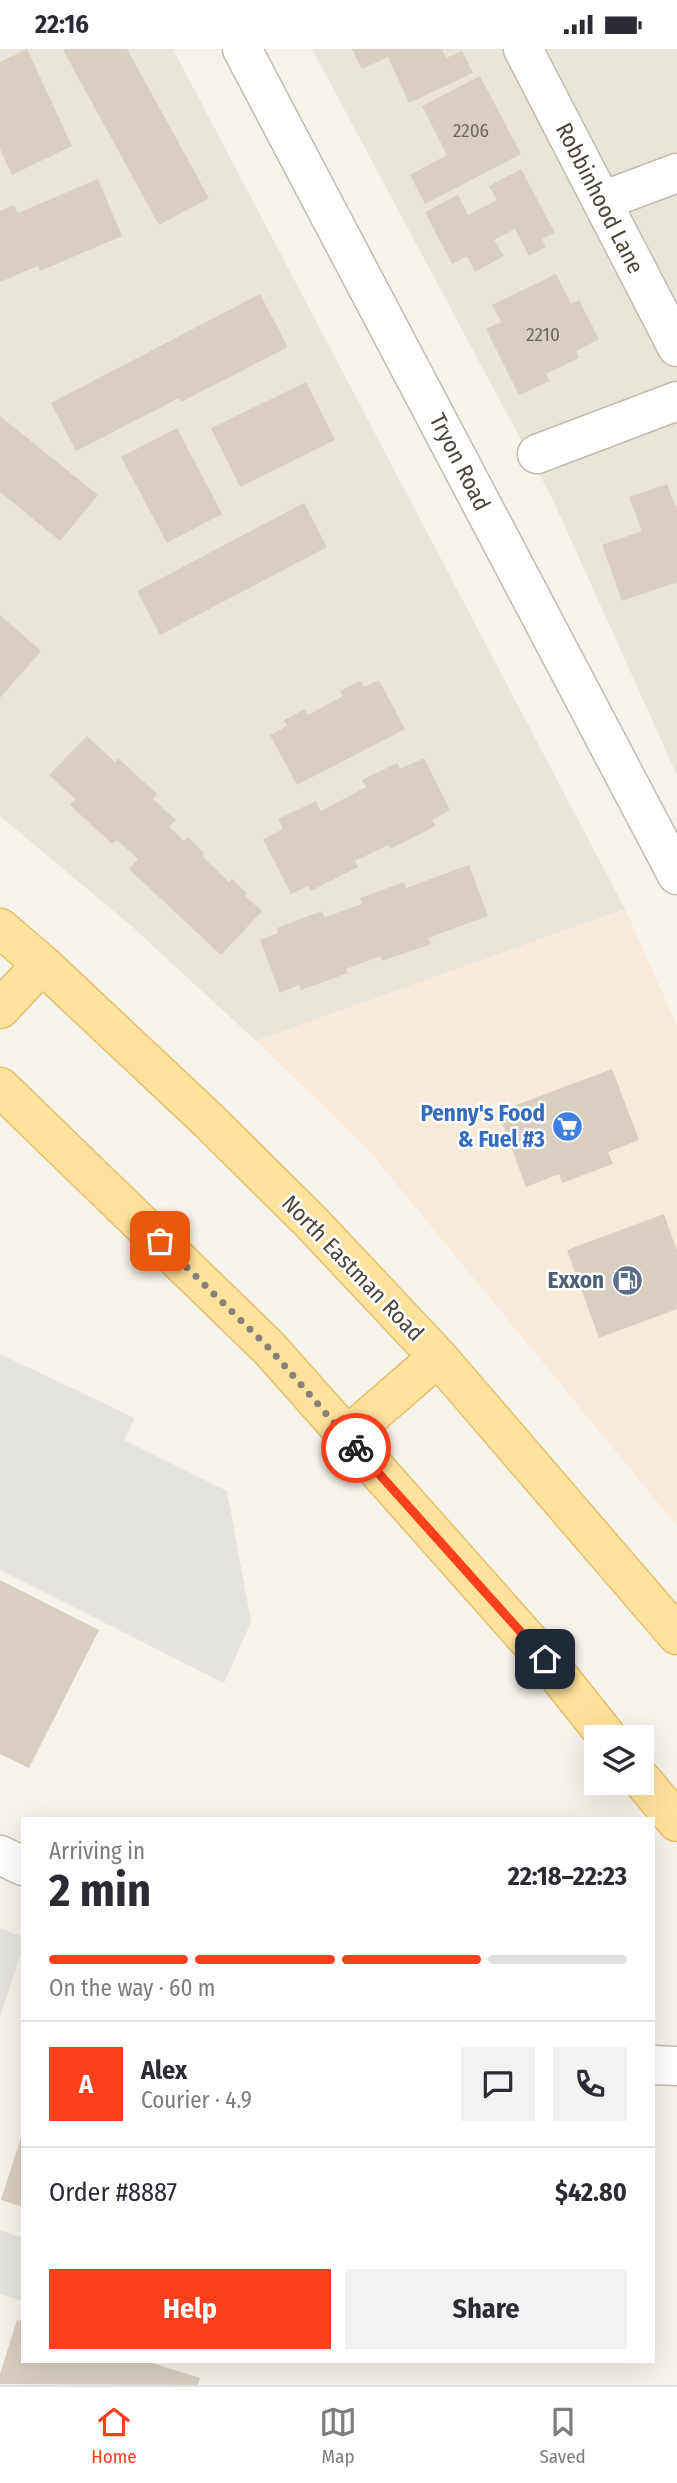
<!DOCTYPE html>
<html lang="en">
<head>
<meta charset="utf-8">
<style>
  :root { --surface:#fff; --page:#f2f2f3; --text:#2b2b33; --muted:#7c7c81; --line:#e1e1e2; --accent:#fc3f1d }
  body { margin:0; font-family:"Fira Sans Condensed",sans-serif; background:var(--page); color:var(--text); height:100vh; display:flex; flex-direction:column; font-size:26px; white-space:nowrap }
  * { box-sizing:border-box; margin:0 }
  p { font-size:23px; color:var(--muted) }
  .icon { flex:none; width:38px; height:38px; fill:none; stroke:currentColor; stroke-width:2; stroke-linecap:round; stroke-linejoin:round }
  .map { position:relative; flex:1; overflow:hidden }
  .side { position:absolute; left:21px; top:1768px; width:634px; height:546px; display:flex; flex-direction:column; background:var(--surface); border-radius:0px; box-shadow:0 7px 28px #0002 }
  .side>* { flex:none }
  .tools { position:absolute; left:584px; top:1676px; display:grid; gap:14px }
  .tools a { display:grid; place-items:center; width:70px; height:70px; border-radius:0px; background:var(--surface); box-shadow:0 7px 28px #0002; font-size:35px }
  .pin { position:absolute; display:grid; place-items:center; width:60px; height:60px; color:#fff; margin:-30px; border-radius:14px; box-shadow:0 4px 10px #0006 }
  .courier { position:absolute; display:grid; place-items:center; width:70px; height:70px; margin:-35px; border:5px solid #fc3f1d; border-radius:50%; background:#fff; color:#222; box-shadow:0 2px 9px #0007 }
  .head em { font-style:normal; font-weight:700 }
  .head div { display:flex; flex-direction:column-reverse }
  .head { display:flex; align-items:center; justify-content:space-between; height:119px; padding:0 28px }
  h1 { font-size:46px; font-weight:700; line-height:52px }
  .bar { display:grid; grid-template-columns:repeat(4,1fr); gap:10px 7px; align-content:center; height:84px; padding:0 28px }
  .bar i { height:9px; border-radius:5px; background:var(--line) }
  .bar .selected { background:var(--accent) }
  .bar p { grid-column:span 4 }
  .line { display:flex; align-items:center; gap:18px; padding:0 28px; border-top:2px solid var(--line) }
  .line div { flex:1 }
  .round { display:grid; place-items:center; flex:none; width:74px; height:74px; border-radius:0px; background:var(--page) }
  .cta { display:flex; gap:14px; margin-top:auto; padding:14px 28px }
  .cta a { flex:1; height:80px; border-radius:0px; background:var(--accent); color:#fff; font-size:28px; font-weight:700; line-height:80px; text-align:center }
  .cta a+a { background:var(--page); color:var(--text) }
  .status { display:flex; justify-content:space-between; align-items:center; height:49px; padding:0 35px; background:var(--surface); direction:ltr }
  .status svg { height:19px; fill:currentColor }
  .dock { display:flex; justify-content:space-around; align-items:center; height:98px; border-top:2px solid var(--line); background:var(--surface); font-size:19px; color:var(--muted) }
  .dock a { display:grid; justify-items:center; gap:4px }
  .dock .selected { color:var(--accent) }
  .map>svg:first-child { display:block }
  .residential { fill:#eae5da }
  .commercial { fill:#f7ead8 }
  .parking { fill:#e5e3e0 }
  .building { fill:#d8cfc1 }
  .lines { fill:none; stroke-linecap:round; stroke-linejoin:round }
  .minor-casing { stroke:#c2bbae; stroke-width:41 }
  .major-casing { stroke:#e6c16a; stroke-width:41 }
  .minor { stroke:#fff; stroke-width:38 }
  .major { stroke:#ffe39c; stroke-width:38 }
  .done { stroke:#878178; stroke-width:7; stroke-dasharray:0 12.6 }
  .route { stroke:#fc3f1d; stroke-width:9 }
  .labels { text-anchor:middle; dominant-baseline:central; stroke-width:5; stroke-linejoin:round; paint-order:stroke }
  .number-label { font-size:19px; fill:#6e675b }
  .street-label { font-size:23px; fill:#4b4439; stroke:#fff }
  .shop-label { font-size:23px; font-weight:bold; fill:#366cbe; stroke:#fff; text-anchor:end }
  .service-label { font-size:23px; font-weight:bold; fill:#4e5e75; stroke:#fff; text-anchor:end }
</style>
</head>
<body>
<div class="status"><b>22:16</b><svg viewBox="0 0 49 12"><path d="M0 12V9h3v3zM5 12V6h3v6zM10 12V3h3v9zM15 12V0h3v12zM26 1h20v11H26zM47 4h2v5h-2z"/></svg></div>
<div class="map">
<svg width="677" height="2336" viewBox="0 0 677 2336">
  <rect width="100%" height="100%" fill="#f6f3ec"/>
  <!-- residential -->
  <path class="residential" d="M0,0H173L625,860L256,992L128,874L0,767Z
    M312,0H677V726L552,449Z"/>
  <!-- commercial -->
  <path class="commercial" d="M625,860L677,977V1477L366,1098L256,992Z"/>
  <!-- parking -->
  <path class="parking" d="M0,1305L135,1369L124,1391L227,1442L251,1573L224,1634L0,1521Z
    M0,1879L23,1888V1898L0,1968Z
    M0,2181L23,2189V2252L0,2245Z"/>
  <!-- building -->
  <path class="building" d="M27,0L72,97L12,126L0,100V13Z
    M65,0H127L209,149L159,176L63,1Z
    M352,0H442L446,9L462,2L473,24L409,54L388,8L362,20Z
    M480,27L521,105L425,155L410,126L447,106L422,57Z
    M521,120L555,184L542,190L546,198L529,207L515,180L494,191L504,207L475,223L467,207L452,215L425,163L458,146L468,166L497,151L489,137Z
    M98,130L122,187L40,222L38,217L0,233V162L14,156L18,164Z
    M556,225L571,255L579,251L599,290L576,302L579,309L546,325L550,332L519,346L486,280L501,273L492,256Z
    M260,245L288,298L181,353L179,349L76,402L51,354Z
    M306,333L335,391L240,438L211,379Z
    M0,367L98,446L60,492L0,443Z
    M177,379L222,465L167,494L121,408Z
    M667,435L675,457L677,456V533L622,552L602,496L642,482L629,448Z
    M304,454L327,498L160,586L137,542Z
    M0,566L41,602L0,649Z
    M379,631L405,680L297,736L270,686L287,677L284,671L305,660L308,666L343,647L340,642L360,632L364,638Z
    M87,687L115,713L118,709L157,745L153,750L176,771L169,778L184,792L188,788L204,804L202,807L229,833L232,830L247,844L245,847L262,862L221,906L129,820L138,810L117,791L112,795L70,756L75,750L49,726Z
    M424,709L450,761L432,771L436,777L390,800L388,796L355,812L358,818L311,842L308,837L291,845L263,790L283,780L278,770L316,752L321,762L366,738L362,731L397,714L400,720Z
    M469,816L488,867L428,889L431,895L382,912L381,907L346,920L348,924L301,941L299,936L280,944L260,891L278,884L277,879L322,862L325,868L362,855L360,849L404,833L406,839Z
    M612,1020L639,1091L608,1103L613,1115L562,1134L559,1125L526,1138L498,1063Z
    M664,1165L677,1202V1260L599,1289L567,1201Z
    M0,1531L99,1581L29,1719L0,1705Z
    M22,2085H23V2158L1,2151Z
    M17,2271L23,2272V2312H146L200,2329L198,2336L0,2335V2325Z"/>
  <g class="lines">
    <defs>
      <path id="minor" d="M242,0L677,826
        M523,0L677,298
        M602,152L677,124
        M537,405L677,352
        M0,1806L23,1817
        M653,2016L677,2017"/>
      <path id="major" d="M0,879L42,915L208,1071L310,1172L438,1308L677,1586
        M0,960L42,915
        M0,1038L269,1299L545,1610L608,1689
        M346,1388L438,1308
        M642,1731L677,1773"/>
    </defs>
    <!-- minor casing -->
    <use href="#minor" class="minor-casing"/>
    <!-- major casing -->
    <use href="#major" class="major-casing"/>
    <!-- minor -->
    <use href="#minor" class="minor"/>
    <!-- major -->
    <use href="#major" class="major"/>
  </g>
  <g class="lines">
    <!-- done -->
    <path class="done" d="M160,1192L269,1299L356,1399"/>
    <!-- route -->
    <path class="route" d="M356,1399L545,1610"/>
  </g>
  <!-- icons -->
  <defs>
    <symbol id="supermarket-disc" viewBox="-11 -11 22 22"><circle r="9.5" fill="#3f7fe0" stroke="#fff"/><path d="M-6-5.5h2.5l.6 2H6L4.5 2H-2.5L-4.4-4H-6ZM-1.5 3.2a1.3 1.3 0 1 0 .1 0ZM3 3.2a1.3 1.3 0 1 0 .1 0Z" fill="#fff"/></symbol>
    <symbol id="fuel-disc" viewBox="-11 -11 22 22"><circle r="9.5" fill="#5c6f8a" stroke="#fff"/><path d="M-5.5-6h7V0h2V4h1.3V-2.5L3-4.5l.8-.8L6-3V5H2.5V1h-1V6h-7ZM-4.2-4.7v3.2H.2V-4.7Z" fill="#fff"/></symbol>
  </defs>
  <g fill-rule="evenodd">
    <use href="#supermarket-disc" x="550" y="1060" width="35" height="35"/>
    <use href="#fuel-disc" x="610" y="1214" width="35" height="35"/>
  </g>
  <g class="labels">
    <!-- number labels -->
    <g class="number-label">
      <text x="471" y="81">2206</text>
      <text x="543" y="285">2210</text>
    </g>
    <!-- street labels -->
    <g class="street-label">
      <text transform="translate(600 149) rotate(63)">Robbinhood Lane</text>
      <text transform="translate(460 413) rotate(63)">Tryon Road</text>
      <text transform="translate(353 1219) rotate(46)">North Eastman Road</text>
    </g>
    <!-- shop labels -->
    <g class="shop-label">
      <text x="545" y="1064">Penny's Food<tspan x="545" dy="26">&amp; Fuel #3</tspan></text>
    </g>
    <!-- service labels -->
    <g class="service-label">
      <text x="604" y="1231">Exxon</text>
    </g>
  </g>
</svg>
<div class="tools">
<a><svg class="icon" aria-label="layers" viewBox="0 0 24 24"><path d="M12 4l9 5-9 5-9-5zM3 14l9 5 9-5"/></svg></a>
</div>
<div class="pin" style="left:160px;top:1192px;background:#ea580c"><svg class="icon" aria-label="bag" viewBox="0 0 24 24"><path d="M5 8h14l-1 12H6zM9 8a3 3 0 0 1 6 0"/></svg></div>
<div class="pin" style="left:545px;top:1610px;background:#1f2937"><svg class="icon" aria-label="home" viewBox="0 0 24 24"><path d="M3 11l9-7 9 7M6 9v11h12V9"/></svg></div>
<div class="courier" style="left:356px;top:1399px"><svg class="icon" aria-label="bike" viewBox="0 0 24 24"><circle cx="6" cy="16" r="4"/><circle cx="18" cy="16" r="4"/><path d="M6 16l4-8h5l3 8M10 8l3 8H6M13 5h3"/></svg></div>
<section class="side">
<div class="head"><div><h1>2 min</h1><p>Arriving in</p></div><em>22:18–22:23</em></div>
<div class="bar"><i class="selected"></i><i class="selected"></i><i class="selected"></i><i></i><p>On the way · 60 m</p></div>
<div class="line" style="height:126px"><b class="round" style="background:var(--accent);color:#fff">A</b><div><b>Alex</b><p>Courier · 4.9</p></div><a class="round"><svg class="icon" aria-label="chat" viewBox="0 0 24 24"><path d="M4 5h16v11H9l-5 4z"/></svg></a><a class="round"><svg class="icon" aria-label="phone" viewBox="0 0 24 24"><path d="M5 4h4l2 5-3 2q2 4 5 5l2-3 5 2v4C11 20 4 13 5 4z"/></svg></a></div>
<div class="line" style="height:91px"><div>Order #8887</div><b>$42.80</b></div>
<div class="cta"><a>Help</a><a>Share</a></div>
</section>
</div>
<nav class="dock">
<a class="selected"><svg class="icon" aria-label="home" viewBox="0 0 24 24"><path d="M3 11l9-7 9 7M6 9v11h12V9"/></svg>Home</a>
<a><svg class="icon" aria-label="map" viewBox="0 0 24 24"><path d="M3 6l6-2 6 2 6-2v14l-6 2-6-2-6 2zM9 4v14M15 6v14"/></svg>Map</a>
<a><svg class="icon" aria-label="saved" viewBox="0 0 24 24"><path d="M7 4h10v16l-5-4-5 4z"/></svg>Saved</a>
</nav>
</body>
</html>
